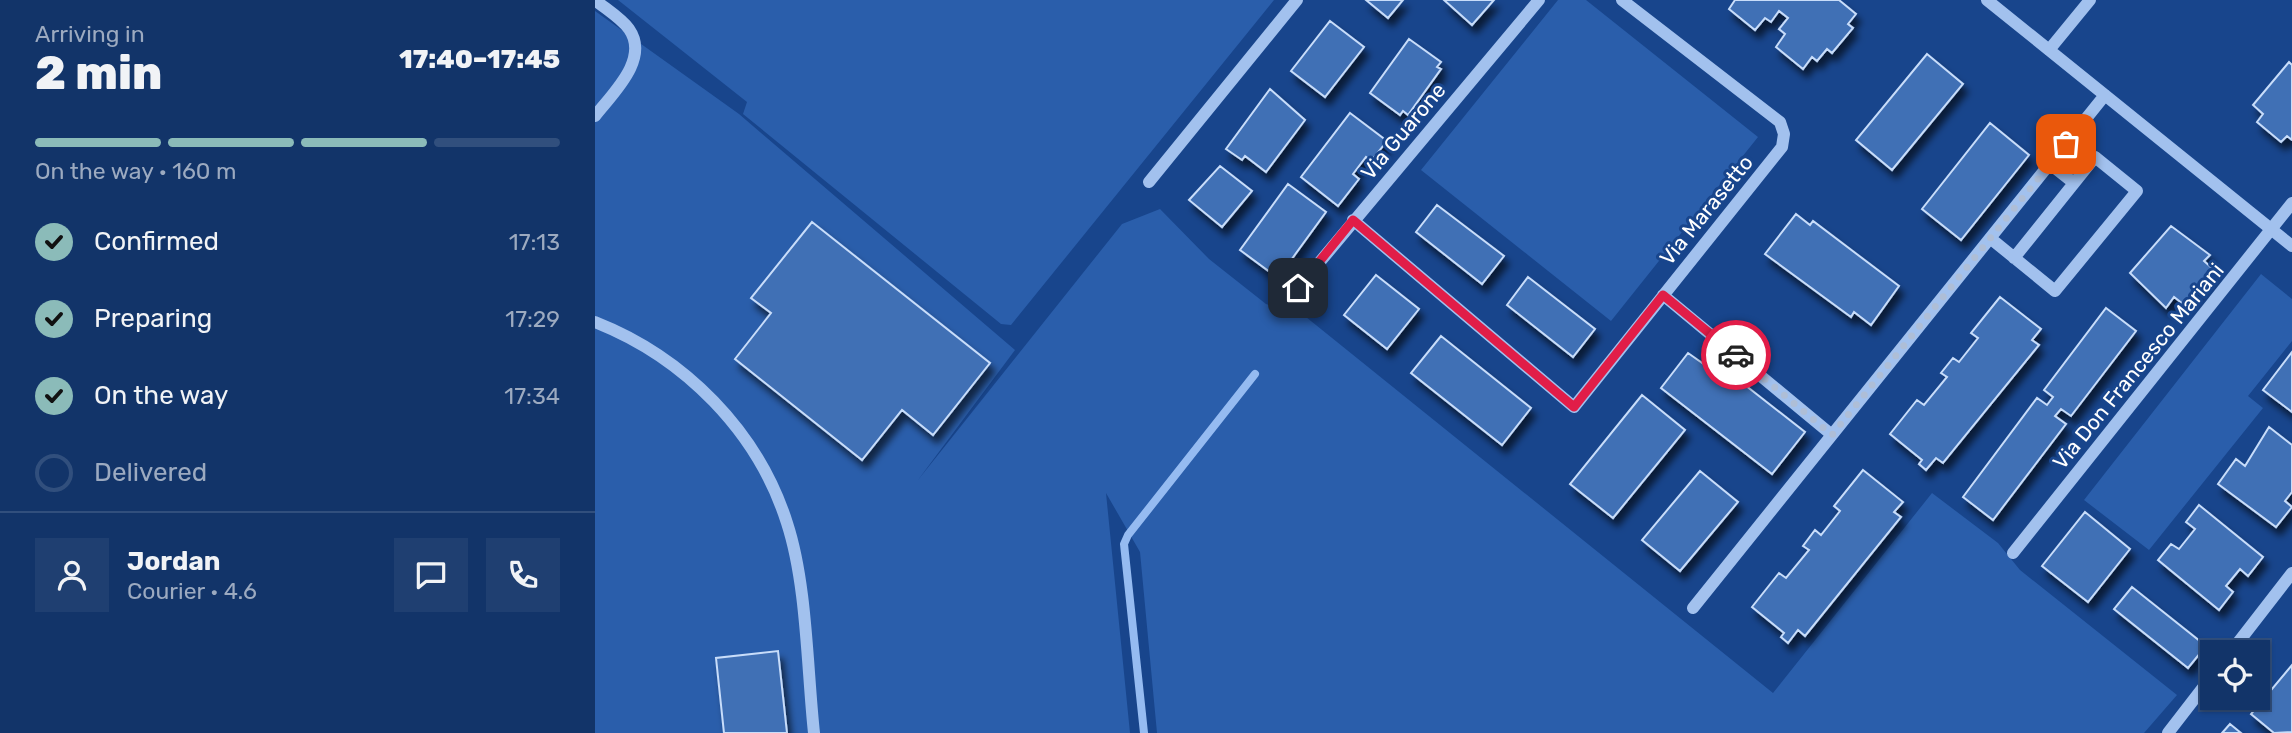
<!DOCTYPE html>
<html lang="en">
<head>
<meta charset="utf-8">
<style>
  :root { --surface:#123469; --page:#1f3f71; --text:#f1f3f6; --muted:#9caac0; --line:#314f7d; --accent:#8bbbb9 }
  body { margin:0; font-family:Rubik,sans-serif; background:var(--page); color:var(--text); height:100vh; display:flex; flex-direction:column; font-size:26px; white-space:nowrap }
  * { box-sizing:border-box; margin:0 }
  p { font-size:23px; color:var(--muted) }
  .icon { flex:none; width:38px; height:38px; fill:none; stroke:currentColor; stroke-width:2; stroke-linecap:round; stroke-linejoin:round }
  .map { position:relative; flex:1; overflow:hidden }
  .side { display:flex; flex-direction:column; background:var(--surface); width:595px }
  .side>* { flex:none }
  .tools { position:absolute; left:1605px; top:640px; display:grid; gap:14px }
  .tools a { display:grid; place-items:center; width:70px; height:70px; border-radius:0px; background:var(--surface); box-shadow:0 2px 5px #0004,0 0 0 2px var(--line); font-size:35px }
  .pin { position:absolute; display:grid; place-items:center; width:60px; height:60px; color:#fff; margin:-30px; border-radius:14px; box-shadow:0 4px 10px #0006 }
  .courier { position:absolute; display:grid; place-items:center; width:70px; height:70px; margin:-35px; border:5px solid #e11d48; border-radius:50%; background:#fff; color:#222; box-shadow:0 2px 9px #0007 }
  .summary em { font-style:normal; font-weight:800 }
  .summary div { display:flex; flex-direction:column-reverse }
  .summary { display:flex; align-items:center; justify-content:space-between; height:119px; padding:0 35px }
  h1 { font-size:46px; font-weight:800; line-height:52px }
  .bar { display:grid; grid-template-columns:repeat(4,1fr); gap:10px 7px; align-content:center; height:84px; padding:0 35px }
  .bar i { height:9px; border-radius:5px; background:var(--line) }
  .bar .selected { background:var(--accent) }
  .bar p { grid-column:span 4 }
  .line { display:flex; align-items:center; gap:18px; padding:0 35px; border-top:2px solid var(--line) }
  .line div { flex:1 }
  .round { display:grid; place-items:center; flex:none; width:74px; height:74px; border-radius:0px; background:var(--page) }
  ol { padding:0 35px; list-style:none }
  li { display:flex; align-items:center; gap:21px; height:77px }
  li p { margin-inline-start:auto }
  li .icon { padding:7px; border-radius:50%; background:var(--accent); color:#111; stroke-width:4 }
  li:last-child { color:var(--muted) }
  li i { width:38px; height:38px; border:4px solid var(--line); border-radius:50% }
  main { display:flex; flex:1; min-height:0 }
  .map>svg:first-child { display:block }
  .green { fill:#2a5eab }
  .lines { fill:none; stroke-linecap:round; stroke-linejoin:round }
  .stream { stroke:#95bbf1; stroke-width:8 }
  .building { fill:#406fb5; stroke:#c8ddfa; stroke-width:2; filter:url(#shadow) }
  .minor { stroke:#a2c1ee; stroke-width:12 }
  .done { stroke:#aebed7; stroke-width:7; stroke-dasharray:0 12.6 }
  .route { stroke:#e11d48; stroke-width:9 }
  .labels { text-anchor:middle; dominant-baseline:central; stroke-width:6; stroke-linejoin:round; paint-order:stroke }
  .street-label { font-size:21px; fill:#fff; stroke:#18458c }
</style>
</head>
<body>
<main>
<section class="side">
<div class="summary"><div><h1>2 min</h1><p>Arriving in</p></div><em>17:40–17:45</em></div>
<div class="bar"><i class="selected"></i><i class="selected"></i><i class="selected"></i><i></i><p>On the way · 160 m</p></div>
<ol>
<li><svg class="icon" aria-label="check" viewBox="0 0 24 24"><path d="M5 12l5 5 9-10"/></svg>Confirmed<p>17:13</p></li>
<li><svg class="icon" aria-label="check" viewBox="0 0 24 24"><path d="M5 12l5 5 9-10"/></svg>Preparing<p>17:29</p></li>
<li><svg class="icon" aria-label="check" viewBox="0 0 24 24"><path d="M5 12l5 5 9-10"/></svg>On the way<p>17:34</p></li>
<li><i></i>Delivered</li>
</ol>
<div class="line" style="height:126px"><a class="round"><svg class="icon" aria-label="person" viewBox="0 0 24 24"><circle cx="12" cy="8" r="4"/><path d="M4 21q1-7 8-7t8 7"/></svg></a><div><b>Jordan</b><p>Courier · 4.6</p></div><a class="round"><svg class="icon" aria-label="chat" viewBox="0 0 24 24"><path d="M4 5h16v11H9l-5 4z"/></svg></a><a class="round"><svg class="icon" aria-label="phone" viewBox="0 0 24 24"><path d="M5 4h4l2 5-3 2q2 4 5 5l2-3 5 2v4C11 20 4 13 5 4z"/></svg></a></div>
</section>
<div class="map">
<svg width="1697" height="733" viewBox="0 0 1697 733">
  <defs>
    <filter id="shadow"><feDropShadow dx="4.5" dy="8" stdDeviation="3.5" flood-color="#0009"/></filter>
  </defs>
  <rect width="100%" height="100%" fill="#18458c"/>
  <!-- green -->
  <path class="green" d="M23,0H679L416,325L406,324L148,114L152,102Z
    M963,0H991L1163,137L1016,321L826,170Z
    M0,11L144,114L420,350L323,480L527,224L565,209L614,259L671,304L711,317L1178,693L1337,493L1403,543L1425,570L1582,695L1549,733H562L545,552L511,493L535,733H0Z
    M1666,274L1697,299V341L1653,396L1668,408L1554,550L1489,500Z"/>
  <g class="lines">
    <!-- stream -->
    <path class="stream" d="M549,733L529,544L533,535L660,374"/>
  </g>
  <!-- building -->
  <path class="building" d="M771,0H808L793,18Z
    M849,0H899L877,25Z
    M1140,0H1244L1261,14L1253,24L1258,28L1237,53L1232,49L1222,61L1217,57L1208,69L1181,47L1190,34L1184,29L1193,18L1184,11L1176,22L1170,18L1160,30L1134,9Z
    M735,21L769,47L730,97L696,71Z
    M814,39L846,62L842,67L846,69L813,115L808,111L805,115L775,93Z
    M1332,54L1368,84L1297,170L1261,140Z
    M1694,62L1697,65V140L1692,136L1686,142L1662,122L1668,114L1658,105Z
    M675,89L710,120L671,172L650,156L647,160L631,149Z
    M755,113L792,141L776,161L771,157L758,174L764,179L743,206L706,177Z
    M1395,123L1434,155L1366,240L1327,209Z
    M625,166L657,191L627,227L594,200Z
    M693,184L731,212L683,278L645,250Z
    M842,205L909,256L887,284L821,232Z
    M1201,214L1215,225L1218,221L1304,286L1276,325L1259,312L1256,317L1170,254Z
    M217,222L395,363L338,435L307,410L267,460L140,359L176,313L156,298Z
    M1576,226L1615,255L1609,261L1618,269L1588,304L1579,297L1571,308L1535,273Z
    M781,275L824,309L792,349L749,315Z
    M933,277L1000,329L978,357L912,305Z
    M1405,297L1446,329L1437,340L1444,345L1348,463L1341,458L1331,470L1324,464L1327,460L1295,434L1322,400L1329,405L1352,377L1346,373L1358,358L1364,362L1383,338L1376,333Z
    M1511,308L1541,331L1476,416L1466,409L1460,416L1471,424L1398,520L1368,497L1442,398L1452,405L1458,397L1449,390Z
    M846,336L936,408L907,445L816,373Z
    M1697,352V412L1668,390Z
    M1093,353L1113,367L1118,360L1210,432L1177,474L1066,388Z
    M1047,395L1090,430L1018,518L975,484Z
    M1674,427L1697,445V492L1690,501L1697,507L1681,527L1623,484L1641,459L1650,466Z
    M1268,470L1308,502L1299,512L1306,517L1210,636L1203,630L1193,643L1186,637L1189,633L1157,607L1184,573L1191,578L1214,550L1208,546L1220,530L1226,535L1245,511L1239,506Z
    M1105,471L1143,502L1085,571L1047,540Z
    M1604,505L1668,557L1653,576L1645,569L1631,586L1638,592L1624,610L1563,560L1576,544L1584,549L1600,529L1591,522Z
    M1490,512L1535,549L1493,602L1447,566Z
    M1537,587L1611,646L1593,668L1519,609Z
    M183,651L192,733H129L121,658Z
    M1697,665V732L1679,733L1656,714Z
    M1635,724L1646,733H1627Z"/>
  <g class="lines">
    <!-- minor -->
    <path class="minor" d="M0,0C11,9 26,18 34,29C55,59 18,93 0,116
      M1392,0L1697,246
      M1454,50L1495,0
      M1455,164L1479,183
      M554,182L702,0
      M758,220L979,407L1187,147L1189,134L1185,122L1027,0
      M1395,238L1460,291L1542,191L1500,157L1419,258
      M703,288L944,0
      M1068,295L1237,435
      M0,322C89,357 163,431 192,523C212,584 212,668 219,733
      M1418,553L1697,203
      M1098,608L1510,95
      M1635,653L1697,573
      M1573,733L1617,676"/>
  </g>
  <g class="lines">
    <!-- done -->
    <path class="done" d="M1141,355L1237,435L1471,144"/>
    <!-- route -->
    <path class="route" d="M703,288L758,220L979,407L1068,295L1141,355"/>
  </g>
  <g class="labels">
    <!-- street labels -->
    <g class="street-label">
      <text transform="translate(808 131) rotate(-50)">Via Guarone</text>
      <text transform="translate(1111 210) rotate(-51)">Via Marasetto</text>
      <text transform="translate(1543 366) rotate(-51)">Via Don Francesco Mariani</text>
    </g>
  </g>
</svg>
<div class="tools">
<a><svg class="icon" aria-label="locate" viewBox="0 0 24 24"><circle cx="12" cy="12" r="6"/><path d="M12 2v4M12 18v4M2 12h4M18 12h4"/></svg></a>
</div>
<div class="pin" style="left:1471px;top:144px;background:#ea580c"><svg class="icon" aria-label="bag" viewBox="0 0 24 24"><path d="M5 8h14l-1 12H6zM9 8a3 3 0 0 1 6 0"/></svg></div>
<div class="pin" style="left:703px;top:288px;background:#1f2937"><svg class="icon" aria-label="home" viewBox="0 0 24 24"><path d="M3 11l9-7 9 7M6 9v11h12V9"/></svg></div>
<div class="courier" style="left:1141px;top:355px"><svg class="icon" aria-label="car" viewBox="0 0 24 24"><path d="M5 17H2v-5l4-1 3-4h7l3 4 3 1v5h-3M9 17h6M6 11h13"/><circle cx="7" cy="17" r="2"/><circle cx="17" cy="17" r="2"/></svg></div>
</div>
</main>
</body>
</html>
